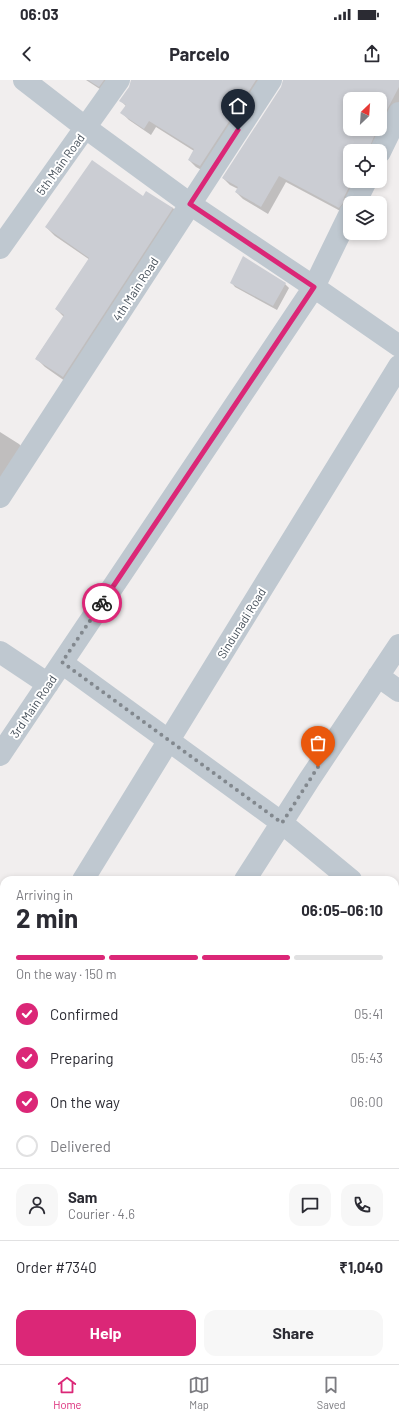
<!DOCTYPE html>
<html lang="en">
<head>
<meta charset="utf-8">
<style>
  :root { --surface:#fff; --page:#f7f7f7; --text:#2b2b33; --muted:#7c7c81; --line:#e1e1e2; --accent:#db2777 }
  body { margin:0; font-family:Barlow,sans-serif; background:var(--page); color:var(--text); height:100vh; display:flex; flex-direction:column; font-size:15px; white-space:nowrap }
  * { box-sizing:border-box; margin:0 }
  p { font-size:13px; color:var(--muted) }
  .icon { flex:none; width:22px; height:22px; fill:none; stroke:currentColor; stroke-width:2; stroke-linecap:round; stroke-linejoin:round }
  .map { position:relative; flex:1; overflow:hidden }
  .panel { position:absolute; left:0px; top:796px; width:399px; height:488px; display:flex; flex-direction:column; background:var(--surface); border-radius:12px 12px 0 0; box-shadow:0 2px 6px #0003 }
  .panel>* { flex:none }
  .needle { width:26px; rotate:25deg }
  .controls { position:absolute; left:343px; top:12px; display:grid; gap:8px }
  .controls a { display:grid; place-items:center; width:44px; height:44px; border-radius:8px; background:var(--surface); box-shadow:0 2px 6px #0003; font-size:20px }
  .pin { position:absolute; display:grid; place-items:center; width:34px; height:34px; color:#fff; margin:-41px -17px; border-radius:50% 50% 50% 0; rotate:-45deg; box-shadow:0 0 4px #0007 }
  .pin .icon { rotate:45deg }
  .courier { position:absolute; display:grid; place-items:center; width:40px; height:40px; margin:-20px; border:3px solid #db2777; border-radius:50%; background:#fff; color:#222; box-shadow:0 1px 5px #0007 }
  .overview em { font-style:normal; font-weight:700 }
  .overview div { display:flex; flex-direction:column-reverse }
  .overview { display:flex; align-items:center; justify-content:space-between; height:68px; padding:0 16px }
  h1 { font-size:26px; font-weight:700; line-height:30px }
  .bar { display:grid; grid-template-columns:repeat(4,1fr); gap:6px 4px; align-content:center; height:48px; padding:0 16px }
  .bar i { height:5px; border-radius:3px; background:var(--line) }
  .bar .on { background:var(--accent) }
  .bar p { grid-column:span 4 }
  .line { display:flex; align-items:center; gap:10px; padding:0 16px; border-top:1px solid var(--line) }
  .line div { flex:1 }
  .round { display:grid; place-items:center; flex:none; width:42px; height:42px; border-radius:12px; background:var(--page) }
  ol { padding:0 16px; list-style:none }
  li { display:flex; align-items:center; gap:12px; height:44px }
  li p { margin-inline-start:auto }
  li .icon { padding:4px; border-radius:50%; background:var(--accent); color:#fff; stroke-width:4 }
  li:last-child { color:var(--muted) }
  li i { width:22px; height:22px; border:2px solid var(--line); border-radius:50% }
  .button { display:flex; gap:8px; margin-top:auto; padding:8px 16px }
  .button a { flex:1; height:46px; border-radius:12px; background:var(--accent); color:#fff; font-size:16px; font-weight:700; line-height:46px; text-align:center }
  .button a+a { background:var(--page); color:var(--text) }
  .status { display:flex; justify-content:space-between; align-items:center; height:28px; padding:0 20px; background:var(--surface); direction:ltr }
  .status svg { height:11px; fill:currentColor }
  header { display:flex; justify-content:space-between; align-items:center; height:52px; padding:0 16px; background:var(--surface); font-size:18px; font-weight:700 }
  .menu { display:flex; justify-content:space-around; align-items:center; height:56px; border-top:1px solid var(--line); background:var(--surface); font-size:11px; color:var(--muted) }
  .menu a { display:grid; justify-items:center; gap:2px }
  .menu .on { color:var(--accent) }
  .map>svg:first-child { display:block }
  .shadow { fill:#0003; fill-rule:evenodd }
  .building { fill:#cbcdd3 }
  .lines { fill:none; stroke-linecap:round; stroke-linejoin:round }
  .minor { stroke:#bfc8d0; stroke-width:22 }
  .tertiary { stroke:#bfc8d0; stroke-width:22 }
  .done { stroke:#82888e; stroke-width:4; stroke-dasharray:0 7.2 }
  .route { stroke:#db2777; stroke-width:5 }
  .labels { text-anchor:middle; dominant-baseline:central; stroke-width:4; stroke-linejoin:round; paint-order:stroke }
  .street-label { font-size:12px; fill:#47515b; stroke:#fff }
</style>
</head>
<body>
<div class="status"><b>06:03</b><svg viewBox="0 0 49 12"><path d="M0 12V9h3v3zM5 12V6h3v6zM10 12V3h3v9zM15 12V0h3v12zM26 1h20v11H26zM47 4h2v5h-2z"/></svg></div>
<header><svg class="icon" aria-label="back" viewBox="0 0 24 24"><path d="M15 5l-7 7 7 7"/></svg>Parcelo<svg class="icon" aria-label="share" viewBox="0 0 24 24"><path d="M12 15V3M7 8l5-5 5 5M5 13v7h14v-7"/></svg></header>
<div class="map">
<svg width="399" height="1284" viewBox="0 0 399 1284">
  <rect width="100%" height="100%" fill="#f1eeee"/>
  <!-- shadow -->
  <path class="shadow" d="M86,0H116L106,13Z
    M132,0H268L207,93L196,87L189,80L194,71L156,47L151,55L129,40L122,33L126,26L121,21L130,8Z
    M284,0H399V26L377,71H350V101H363L346,134L286,102L268,134L243,119L236,112L238,109L230,105L223,98L282,7ZM350,19H380V49H350Z
    M144,117L173,128L181,137L72,306L45,287L36,278L64,237L56,229L90,180L55,156L46,147Z
    M231,202L285,204L289,208L277,230L235,207Z
    M0,352L19,364L27,372L0,413Z"/>
  <!-- building -->
  <path class="building" d="M88,0H104L99,7Z
    M131,0H256L200,86L188,80L194,69L149,41L144,49L120,33L126,25L119,21L129,7Z
    M283,0H399V7L380,43V19H350V49H377L368,71H350V105L344,117L343,123L339,128L279,96L261,127L235,112L238,107L222,98L281,7Z
    M92,80L143,116L146,111L173,128L63,297L35,279L64,235L55,229L89,178L45,147Z
    M243,176L286,203L273,226L230,203Z"/>
  <g class="lines">
    <!-- minor -->
    <path class="minor" d="M24,0L86,48L190,124L314,207L399,266
      M380,72L399,33
      M355,123L366,101
      M0,168L119,0
      M0,417L271,0
      M0,572L48,604
      M62,583L282,743L351,800
      M378,596L399,611
      M0,675L314,207L350,133
      M83,800L399,286
      M245,800L309,700L399,565
      M395,837L399,840
      M0,905L4,907
      M395,976L399,970
      M395,1136L399,1139
      M0,1164L4,1159
      M329,1280L335,1284
      M193,1284L196,1280"/>
    <!-- tertiary -->
    <path class="tertiary" d="M0,1228L4,1246
      M12,1280V1284"/>
  </g>
  <g class="lines">
    <!-- done -->
    <path class="done" d="M102,523L62,582L282,743L318,687"/>
    <!-- route -->
    <path class="route" d="M102,523L314,207L190,124L238,50"/>
  </g>
  <g class="labels">
    <!-- street labels -->
    <g class="street-label">
      <text transform="translate(60 84) rotate(-54)">5th Main Road</text>
      <text transform="translate(135 209) rotate(-57)">4th Main Road</text>
      <text transform="translate(241 543) rotate(-58)">Sindunadi Road</text>
      <text transform="translate(33 626) rotate(-56)">3rd Main Road</text>
    </g>
  </g>
</svg>
<div class="controls">
<a><svg class="needle" viewBox="-14 -14 28 28"><path d="M0-13l5 13h-10z" fill="#e53935"/><path d="M0 13l5-13h-10z" fill="#7c7c81"/></svg></a>
<a><svg class="icon" aria-label="locate" viewBox="0 0 24 24"><circle cx="12" cy="12" r="6"/><path d="M12 2v4M12 18v4M2 12h4M18 12h4"/></svg></a>
<a><svg class="icon" aria-label="layers" viewBox="0 0 24 24"><path d="M12 4l9 5-9 5-9-5zM3 14l9 5 9-5"/></svg></a>
</div>
<div class="pin" style="left:318px;top:687px;background:#ea580c"><svg class="icon" aria-label="bag" viewBox="0 0 24 24"><path d="M5 8h14l-1 12H6zM9 8a3 3 0 0 1 6 0"/></svg></div>
<div class="pin" style="left:238px;top:50px;background:#1f2937"><svg class="icon" aria-label="home" viewBox="0 0 24 24"><path d="M3 11l9-7 9 7M6 9v11h12V9"/></svg></div>
<div class="courier" style="left:102px;top:523px"><svg class="icon" aria-label="bike" viewBox="0 0 24 24"><circle cx="6" cy="16" r="4"/><circle cx="18" cy="16" r="4"/><path d="M6 16l4-8h5l3 8M10 8l3 8H6M13 5h3"/></svg></div>
<section class="panel">
<div class="overview"><div><h1>2 min</h1><p>Arriving in</p></div><em>06:05–06:10</em></div>
<div class="bar"><i class="on"></i><i class="on"></i><i class="on"></i><i></i><p>On the way · 150 m</p></div>
<ol>
<li><svg class="icon" aria-label="check" viewBox="0 0 24 24"><path d="M5 12l5 5 9-10"/></svg>Confirmed<p>05:41</p></li>
<li><svg class="icon" aria-label="check" viewBox="0 0 24 24"><path d="M5 12l5 5 9-10"/></svg>Preparing<p>05:43</p></li>
<li><svg class="icon" aria-label="check" viewBox="0 0 24 24"><path d="M5 12l5 5 9-10"/></svg>On the way<p>06:00</p></li>
<li><i></i>Delivered</li>
</ol>
<div class="line" style="height:72px"><a class="round"><svg class="icon" aria-label="person" viewBox="0 0 24 24"><circle cx="12" cy="8" r="4"/><path d="M4 21q1-7 8-7t8 7"/></svg></a><div><b>Sam</b><p>Courier · 4.6</p></div><a class="round"><svg class="icon" aria-label="chat" viewBox="0 0 24 24"><path d="M4 5h16v11H9l-5 4z"/></svg></a><a class="round"><svg class="icon" aria-label="phone" viewBox="0 0 24 24"><path d="M5 4h4l2 5-3 2q2 4 5 5l2-3 5 2v4C11 20 4 13 5 4z"/></svg></a></div>
<div class="line" style="height:52px"><div>Order #7340</div><b>₹1,040</b></div>
<div class="button"><a>Help</a><a>Share</a></div>
</section>
</div>
<nav class="menu">
<a class="on"><svg class="icon" aria-label="home" viewBox="0 0 24 24"><path d="M3 11l9-7 9 7M6 9v11h12V9"/></svg>Home</a>
<a><svg class="icon" aria-label="map" viewBox="0 0 24 24"><path d="M3 6l6-2 6 2 6-2v14l-6 2-6-2-6 2zM9 4v14M15 6v14"/></svg>Map</a>
<a><svg class="icon" aria-label="saved" viewBox="0 0 24 24"><path d="M7 4h10v16l-5-4-5 4z"/></svg>Saved</a>
</nav>
</body>
</html>
